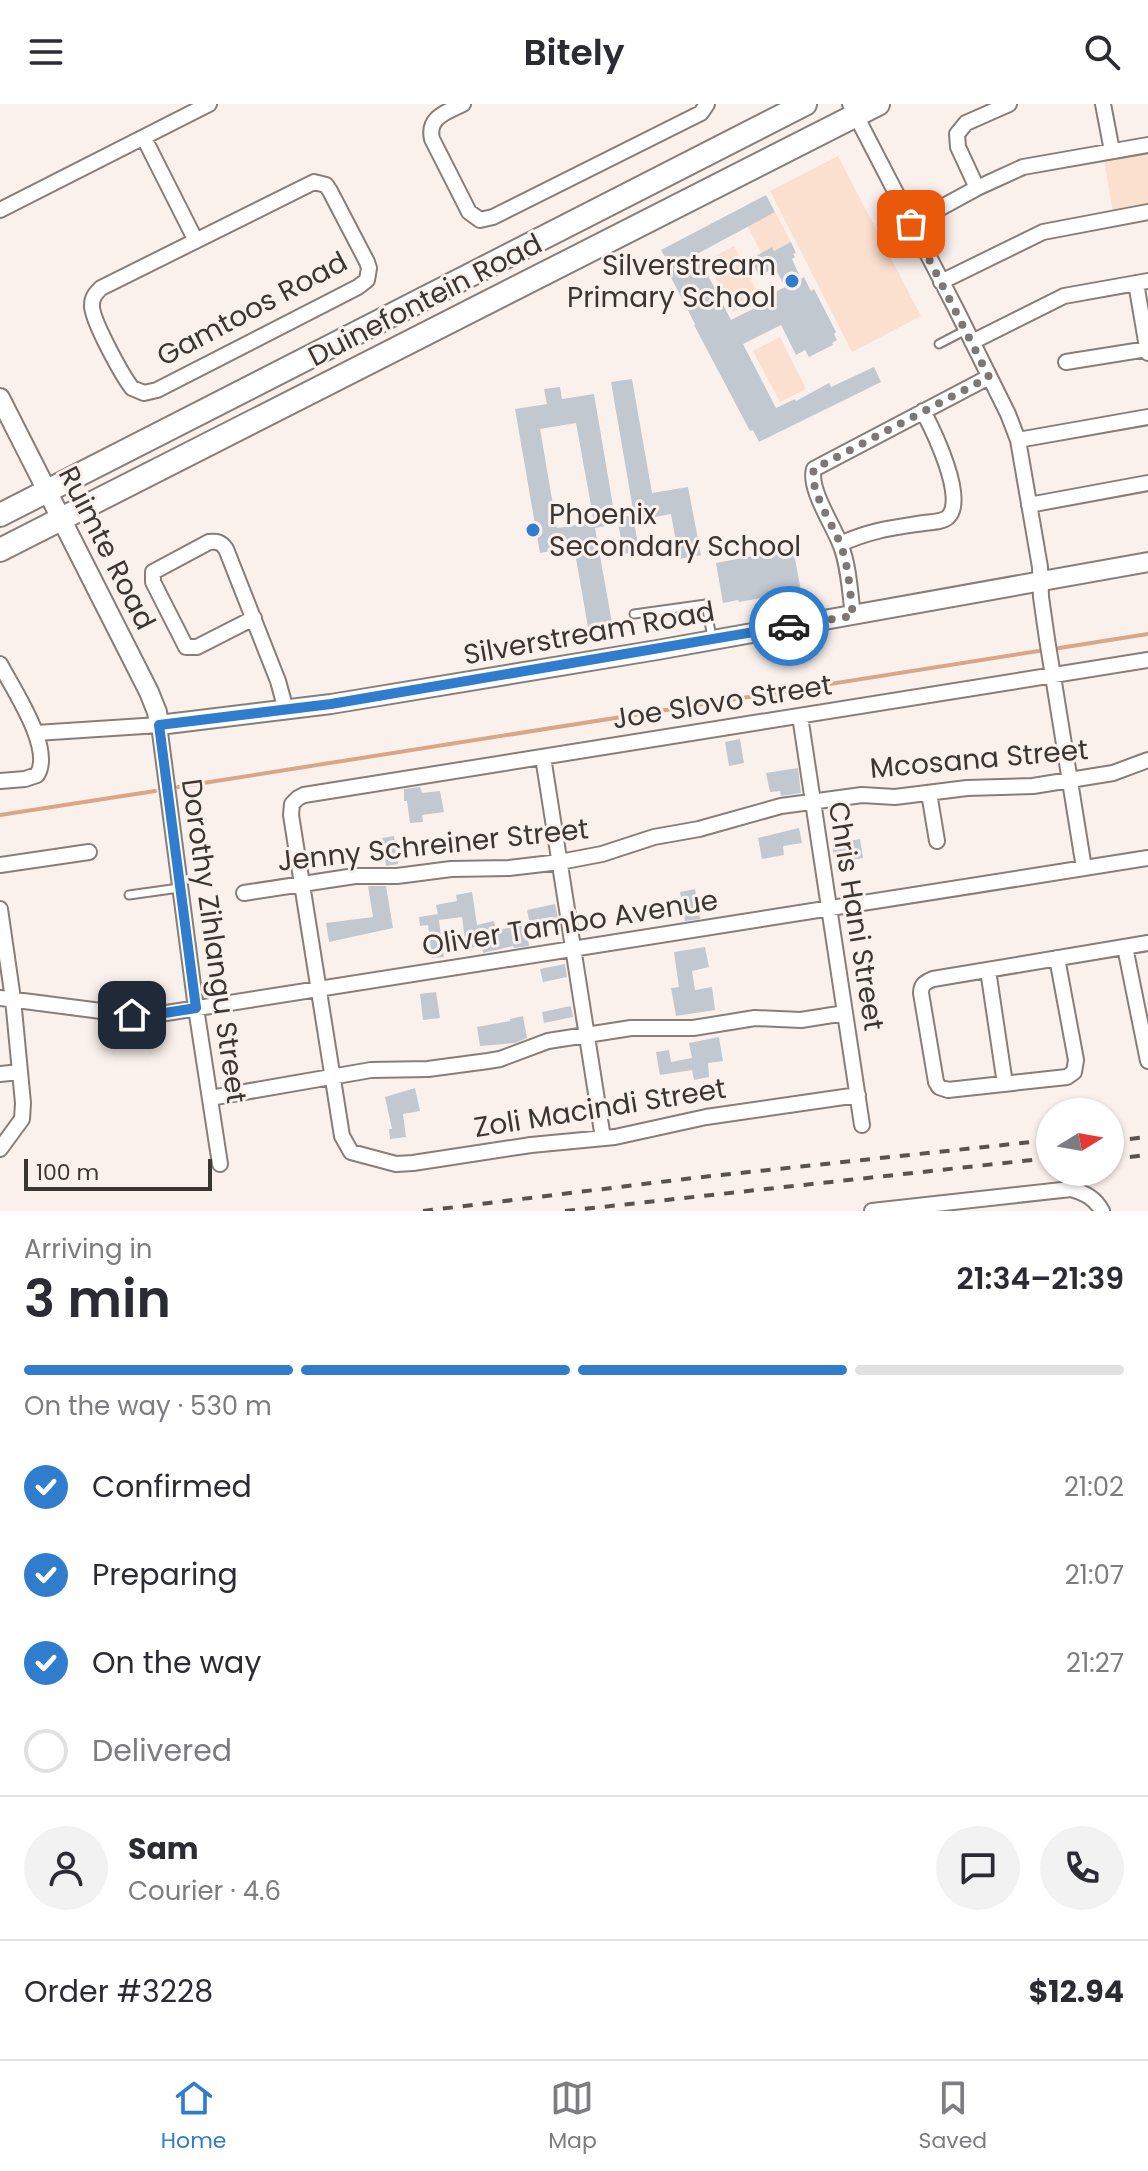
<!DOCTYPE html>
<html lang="en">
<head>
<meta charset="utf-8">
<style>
  :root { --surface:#fff; --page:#f2f2f3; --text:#2b2b33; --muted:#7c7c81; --line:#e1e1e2; --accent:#317dcd }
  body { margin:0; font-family:Poppins,sans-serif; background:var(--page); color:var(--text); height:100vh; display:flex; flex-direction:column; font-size:30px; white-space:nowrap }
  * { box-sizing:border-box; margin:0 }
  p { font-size:26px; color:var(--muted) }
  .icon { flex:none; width:44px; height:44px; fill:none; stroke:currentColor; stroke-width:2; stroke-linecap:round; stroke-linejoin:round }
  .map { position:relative; height:1107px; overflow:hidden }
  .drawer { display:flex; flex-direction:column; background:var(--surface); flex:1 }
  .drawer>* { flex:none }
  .needle { width:52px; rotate:79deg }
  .controls { position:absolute; left:1036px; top:994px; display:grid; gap:16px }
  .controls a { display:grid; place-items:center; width:88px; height:88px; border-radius:50%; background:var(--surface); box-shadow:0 2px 6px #0004; font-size:40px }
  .scale { position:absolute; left:24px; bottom:20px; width:188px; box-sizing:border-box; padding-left:8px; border:4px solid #3a3634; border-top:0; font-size:22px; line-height:28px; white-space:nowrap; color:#3a3634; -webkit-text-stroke:6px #fbf1ec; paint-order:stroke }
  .pin { position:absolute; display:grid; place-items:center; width:68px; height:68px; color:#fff; margin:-34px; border-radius:16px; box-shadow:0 4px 12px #0006 }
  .courier { position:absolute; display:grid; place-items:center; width:80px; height:80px; margin:-40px; border:6px solid #317dcd; border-radius:50%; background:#fff; color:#222; box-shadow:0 2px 10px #0007 }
  .headline em { font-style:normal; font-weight:600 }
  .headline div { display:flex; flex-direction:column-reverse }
  .headline { display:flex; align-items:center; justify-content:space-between; height:136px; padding:0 24px }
  h1 { font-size:52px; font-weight:600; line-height:60px }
  .bar { display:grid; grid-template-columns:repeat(4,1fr); gap:12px 8px; align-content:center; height:96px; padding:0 24px }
  .bar i { height:10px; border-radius:6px; background:var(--line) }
  .bar .active { background:var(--accent) }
  .bar p { grid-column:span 4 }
  .line { display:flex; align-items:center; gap:20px; padding:0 24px; border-top:2px solid var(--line) }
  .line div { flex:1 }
  .round { display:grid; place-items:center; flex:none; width:84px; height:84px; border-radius:42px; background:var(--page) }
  ol { padding:0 24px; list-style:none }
  li { display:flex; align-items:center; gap:24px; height:88px }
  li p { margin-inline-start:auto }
  li .icon { padding:8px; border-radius:50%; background:var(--accent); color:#fff; stroke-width:4 }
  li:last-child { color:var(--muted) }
  li i { width:44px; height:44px; border:4px solid var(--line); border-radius:50% }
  header { display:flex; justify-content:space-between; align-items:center; height:104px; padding:0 24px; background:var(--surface); font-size:36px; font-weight:600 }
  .menu { display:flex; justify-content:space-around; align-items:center; height:112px; border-top:2px solid var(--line); background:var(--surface); font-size:22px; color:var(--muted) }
  .menu a { display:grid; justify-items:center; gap:4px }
  .menu .active { color:var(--accent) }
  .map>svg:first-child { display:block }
  .green { fill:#fbdfcf }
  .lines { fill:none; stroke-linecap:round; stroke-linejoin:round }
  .stream { stroke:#d9a688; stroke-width:4 }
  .building { fill:#c1c8d0; fill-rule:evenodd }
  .service-casing { stroke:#877e79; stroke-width:11 }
  .minor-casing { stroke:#877e79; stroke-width:18 }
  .tertiary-casing { stroke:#877e79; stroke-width:22 }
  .primary-casing { stroke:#877e79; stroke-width:26 }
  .service { stroke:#fff; stroke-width:7 }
  .minor { stroke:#fff; stroke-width:14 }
  .tertiary { stroke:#fff; stroke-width:18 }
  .primary { stroke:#fff; stroke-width:22 }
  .rail { stroke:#585350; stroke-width:4; stroke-dasharray:10 10; stroke-linecap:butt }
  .done { stroke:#7e7774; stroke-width:8; stroke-dasharray:0 14.4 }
  .route { stroke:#317dcd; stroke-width:10 }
  .poi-dot { fill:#317dcd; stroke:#fbf1ec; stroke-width:3 }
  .labels { text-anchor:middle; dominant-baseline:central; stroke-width:6; stroke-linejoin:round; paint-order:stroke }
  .poi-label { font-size:28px; fill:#3a3634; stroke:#fbf1ec; text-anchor:end }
  .street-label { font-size:28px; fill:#3a3634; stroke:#fbf1ec }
</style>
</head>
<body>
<header><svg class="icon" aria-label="menu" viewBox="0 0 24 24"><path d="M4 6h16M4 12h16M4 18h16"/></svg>Bitely<svg class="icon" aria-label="search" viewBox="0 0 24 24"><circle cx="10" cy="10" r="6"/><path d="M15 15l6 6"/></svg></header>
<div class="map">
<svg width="1148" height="1107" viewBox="0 0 1148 1107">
  <rect width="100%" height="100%" fill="#fbf1ec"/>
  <!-- green -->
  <path class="green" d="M1148,48V102L1113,108L1104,56Z
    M838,52L921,212L852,248L770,87Z
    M775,108L791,138L774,147L772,144L761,149L748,122Z
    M734,142L760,194L733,208L707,156Z
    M780,233L806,285L780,298L753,247Z"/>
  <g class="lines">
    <!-- stream -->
    <path class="stream" d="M1053,545L1148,530
      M178,683L1045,546
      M0,711L155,687"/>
  </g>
  <!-- building -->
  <path class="building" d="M766,91L775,108L697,150L731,216L775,194V188L785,183L775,164L759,172L751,155L772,143L774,147L791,138L796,149L793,150L795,153L792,155L801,175L804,173L811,187L814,185L836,228L834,230L837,236L832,239L833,241L809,253L805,246L796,251L781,221L743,240L776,304L795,295L796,297L829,279L831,283L874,263L881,278L759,338L753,326L750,327L694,221L695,220L664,160L668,158L661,146Z
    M632,275L652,389L688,383L701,451L679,455L671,410L635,417L611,278Z
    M560,283L562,295L594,290L616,420L595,424L612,519L588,523L574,443L540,449L515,305L547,300L544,285ZM576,319L594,418L557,424L540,325Z
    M633,411L639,447L624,450L617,414Z
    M793,444L801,487L739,498L738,496L723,499L716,459Z
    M740,635L744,659L729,662L725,638Z
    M798,664L801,689L781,692L780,687L770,688L766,669Z
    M420,683L422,689L440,687L444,708L422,711L423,718L410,719L407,697H404V685Z
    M799,724L802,739L783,742L784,751L762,755L758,734Z
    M394,732L398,760L386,762L382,734Z
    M860,735L863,754L838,758L837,753H834L832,740Z
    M368,782H386L393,824L329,838L326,819L373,813Z
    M695,785L700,815L685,817L680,788Z
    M472,788L477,821L494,817L496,826L526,821L529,842L514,844L513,842L483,849L482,842L466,844L462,813L439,816L436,801L457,797L456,791Z
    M555,800L559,819L531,825L527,806Z
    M438,810L444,853L432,854L428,821L420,822L419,813Z
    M705,843L709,863L692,867L695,886L712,883L715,906L676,912L671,884L679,883L674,848Z
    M565,860L567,873L543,878L540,865Z
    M436,888L440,914L423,916L420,890Z
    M571,902L573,913L544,919L542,908Z
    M523,912L527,934L515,939L480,942L477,923L510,917V915Z
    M719,933L723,957L708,959L709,973L694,976L692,966L660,971L656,948L669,946L671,958L692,954L689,939Z
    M415,984L420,1007L403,1010L406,1033L390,1035L389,1025H392L385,993Z"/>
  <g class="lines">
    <defs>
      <path id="service" d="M939,240L966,226
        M634,510L706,500L712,534
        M129,791L179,784"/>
      <path id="minor" d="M463,0C447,8 427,13 432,35L469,108L480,116L493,113L701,9L707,0
        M850,0L956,205L1008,310L1018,336L1040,463L1041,493L1047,535L1084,764
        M1103,0L1112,47
        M144,34L196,137
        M314,78L326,81L330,87L367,158L369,164L367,176L358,183L157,286L144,289L132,284C122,271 91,215 92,201C92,193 96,189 101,184Z
        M977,84L958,43L957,30L966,19L1009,0
        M0,106L209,0
        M911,120L977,84L1023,63L1148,41
        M941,178L1043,128L1148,108
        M1136,179L1148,249
        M972,238L1064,192L1148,177
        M1066,258L1148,245
        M1018,336L1148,313
        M1029,401L1148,379
        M840,440C872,426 891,424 924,419C932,418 943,418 948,413C967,395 933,326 923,307
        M853,512C850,489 849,463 841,442C834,422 808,385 814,365L989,273
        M254,514L197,543H186L153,478V468L209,438C217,437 221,438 226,445L278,577L286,606
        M0,560C13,585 54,645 37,671L25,675L0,677
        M800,612L862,1021
        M36,629L159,621L196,904L220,1060
        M543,653L603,1034
        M929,689L937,737
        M0,761L89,748
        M244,789L355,772H397L451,765L509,764L560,758L602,750L654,733L699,725L781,702L862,691L895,693L967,684L1033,682L1113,669L1148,656
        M0,805L13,895L23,999L22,1015L0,1045
        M1125,843L1148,957
        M1057,854L1076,956L1074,968L1067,973L948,986L939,983L936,978L921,889C921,880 926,878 933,875L1148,839
        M988,866L1005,980
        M0,894L132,911L160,910L1148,754
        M0,970L20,968
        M858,991L706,1013L615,1033L531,1041L413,1059L396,1060L351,1048L342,1032L291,711L292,700L298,694L304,691L1148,556
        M210,994L371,966L428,965L488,957L500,955L548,937L631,924H693L755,914L801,916L845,909
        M872,1107L1071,1085C1085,1089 1095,1094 1102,1107"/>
      <path id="tertiary" d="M0,294L149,588L157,608L159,621L331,600L657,546L1148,458"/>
      <path id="primary" d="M0,411L805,0
        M0,446L878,0"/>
    </defs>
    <!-- service casing -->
    <use href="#service" class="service-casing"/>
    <!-- minor casing -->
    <use href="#minor" class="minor-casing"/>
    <!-- tertiary casing -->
    <use href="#tertiary" class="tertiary-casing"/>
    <!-- primary casing -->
    <use href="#primary" class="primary-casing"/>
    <!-- service -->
    <use href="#service" class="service"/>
    <!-- minor -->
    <use href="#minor" class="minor"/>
    <!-- tertiary -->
    <use href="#tertiary" class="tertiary"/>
    <!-- primary -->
    <use href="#primary" class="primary"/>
    <!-- rail -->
    <path class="rail" d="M1110,1037L1148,1033
      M1110,1055L1148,1051
      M423,1107L693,1074L1050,1036
      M565,1107L1050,1054"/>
  </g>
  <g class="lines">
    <!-- done -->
    <path class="done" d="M789,522L853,512C850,489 849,464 841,442C834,422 808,385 814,365L989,273L911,120"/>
    <!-- route -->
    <path class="route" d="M132,911L146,912L196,904L159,621L331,600L789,522"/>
  </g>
  <!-- markers -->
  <g class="poi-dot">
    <circle cx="792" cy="177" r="8"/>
    <circle cx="533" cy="426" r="8"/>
  </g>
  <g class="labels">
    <!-- poi labels -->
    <g class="poi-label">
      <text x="776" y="161">Silverstream<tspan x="776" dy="32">Primary School</tspan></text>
      <text x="549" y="410" text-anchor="start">Phoenix<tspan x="549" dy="32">Secondary School</tspan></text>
    </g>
    <!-- street labels -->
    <g class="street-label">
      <text transform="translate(425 196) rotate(-27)">Duinefontein Road</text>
      <text transform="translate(252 205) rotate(-28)">Gamtoos Road</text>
      <text transform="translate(107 444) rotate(63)">Ruimte Road</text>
      <text transform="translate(589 529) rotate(-10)">Silverstream Road</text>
      <text transform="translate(722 598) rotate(-9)">Joe Slovo Street</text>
      <text transform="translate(979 655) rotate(-5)">Mcosana Street</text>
      <text transform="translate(433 741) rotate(-6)">Jenny Schreiner Street</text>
      <text transform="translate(856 812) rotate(81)">Chris Hani Street</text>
      <text transform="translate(570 819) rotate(-9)">Oliver Tambo Avenue</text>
      <text transform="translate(214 837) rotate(82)">Dorothy Zihlangu Street</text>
      <text transform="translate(600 1004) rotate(-9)">Zoli Macindi Street</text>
    </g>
  </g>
</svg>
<div class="controls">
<a><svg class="needle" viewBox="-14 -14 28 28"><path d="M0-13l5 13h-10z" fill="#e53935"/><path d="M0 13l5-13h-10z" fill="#7c7c81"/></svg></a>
</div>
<div class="scale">100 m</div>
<div class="pin" style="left:911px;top:120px;background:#ea580c"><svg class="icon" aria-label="bag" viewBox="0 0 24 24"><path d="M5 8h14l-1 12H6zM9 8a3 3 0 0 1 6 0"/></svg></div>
<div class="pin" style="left:132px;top:911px;background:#1f2937"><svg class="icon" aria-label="home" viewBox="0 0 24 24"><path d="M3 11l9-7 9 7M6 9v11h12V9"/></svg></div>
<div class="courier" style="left:789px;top:522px"><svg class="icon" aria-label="car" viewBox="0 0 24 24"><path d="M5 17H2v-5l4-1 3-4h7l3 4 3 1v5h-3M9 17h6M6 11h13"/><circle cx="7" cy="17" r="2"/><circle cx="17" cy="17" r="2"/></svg></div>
</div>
<section class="drawer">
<div class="headline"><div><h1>3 min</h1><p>Arriving in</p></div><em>21:34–21:39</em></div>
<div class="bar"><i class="active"></i><i class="active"></i><i class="active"></i><i></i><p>On the way · 530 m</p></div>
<ol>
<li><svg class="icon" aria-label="check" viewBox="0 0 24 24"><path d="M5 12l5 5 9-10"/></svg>Confirmed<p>21:02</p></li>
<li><svg class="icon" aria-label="check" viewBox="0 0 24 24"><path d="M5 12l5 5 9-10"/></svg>Preparing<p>21:07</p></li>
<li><svg class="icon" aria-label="check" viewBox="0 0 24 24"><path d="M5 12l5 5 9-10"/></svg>On the way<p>21:27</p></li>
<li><i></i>Delivered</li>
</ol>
<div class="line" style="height:144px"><a class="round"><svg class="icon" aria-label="person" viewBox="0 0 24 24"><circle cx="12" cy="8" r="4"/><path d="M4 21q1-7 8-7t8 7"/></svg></a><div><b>Sam</b><p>Courier · 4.6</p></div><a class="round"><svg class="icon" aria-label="chat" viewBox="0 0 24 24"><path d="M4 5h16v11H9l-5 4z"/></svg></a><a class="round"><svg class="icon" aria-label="phone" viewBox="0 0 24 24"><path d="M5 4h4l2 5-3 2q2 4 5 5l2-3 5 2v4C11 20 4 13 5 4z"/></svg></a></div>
<div class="line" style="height:104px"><div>Order #3228</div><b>$12.94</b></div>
</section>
<nav class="menu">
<a class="active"><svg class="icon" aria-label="home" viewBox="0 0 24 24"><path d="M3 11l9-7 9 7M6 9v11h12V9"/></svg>Home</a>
<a><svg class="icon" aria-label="map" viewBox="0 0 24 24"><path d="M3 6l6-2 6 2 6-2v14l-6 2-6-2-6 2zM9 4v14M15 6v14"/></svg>Map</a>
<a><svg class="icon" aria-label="saved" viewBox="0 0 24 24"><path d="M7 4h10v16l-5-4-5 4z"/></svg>Saved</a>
</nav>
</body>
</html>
